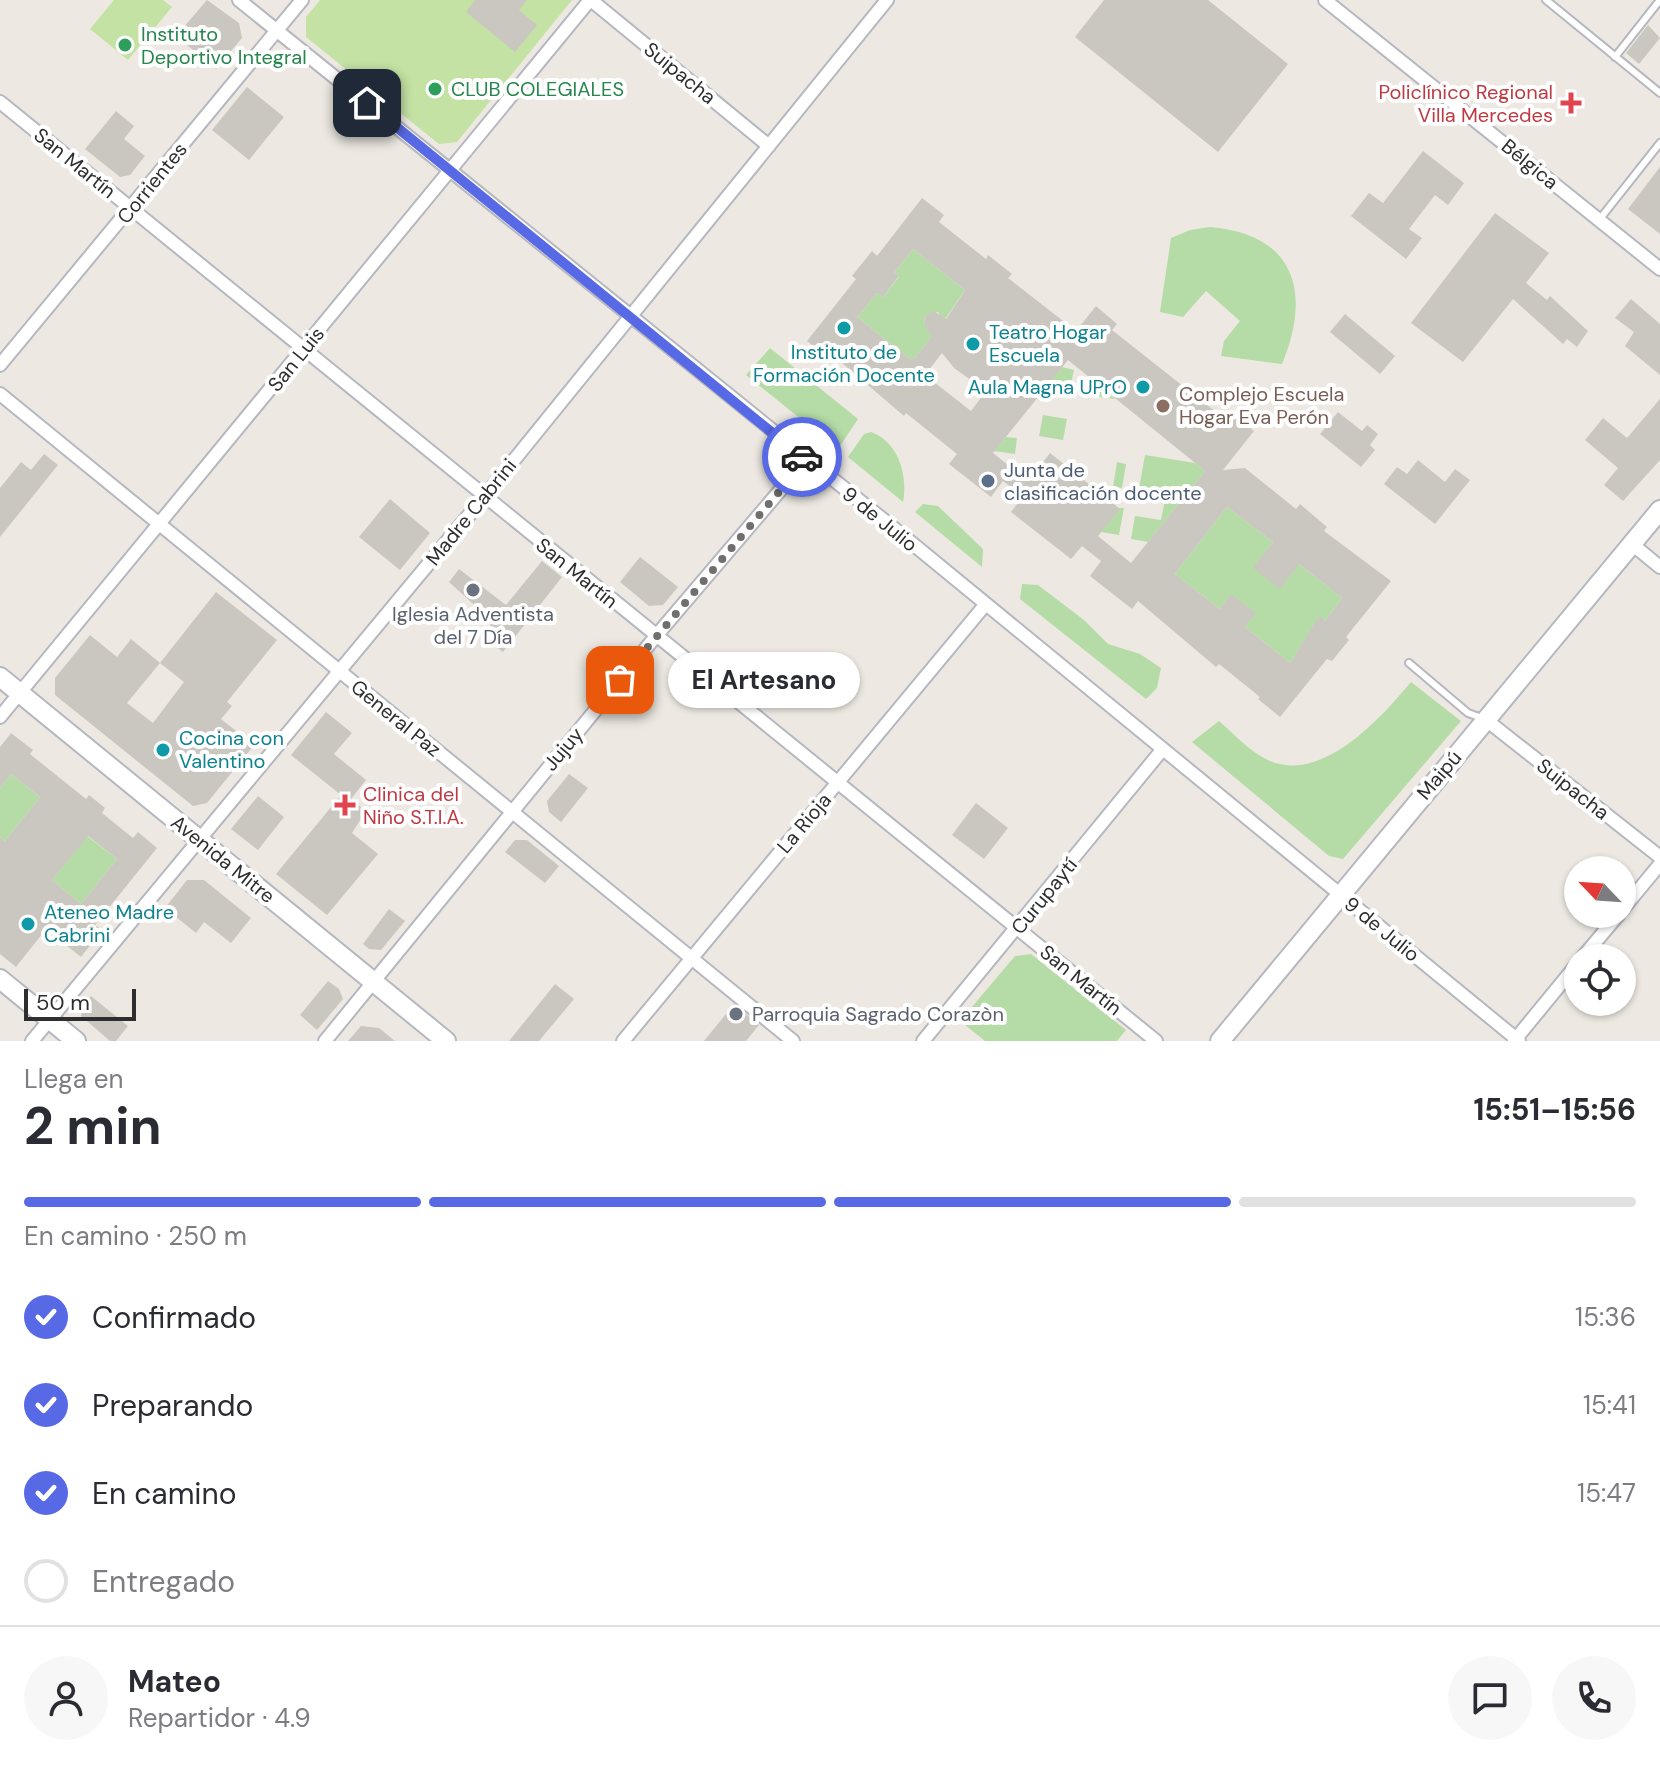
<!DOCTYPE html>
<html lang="es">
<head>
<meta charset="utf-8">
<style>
  :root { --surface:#fff; --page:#f7f7f7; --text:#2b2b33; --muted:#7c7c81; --line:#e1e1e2; --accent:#5769e5 }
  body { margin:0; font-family:"DM Sans",sans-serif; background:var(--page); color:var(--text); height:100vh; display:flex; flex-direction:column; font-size:30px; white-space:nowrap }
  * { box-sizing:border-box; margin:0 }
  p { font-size:26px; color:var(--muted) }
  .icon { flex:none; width:44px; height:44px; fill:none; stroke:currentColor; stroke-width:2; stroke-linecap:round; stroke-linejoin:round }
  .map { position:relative; height:1041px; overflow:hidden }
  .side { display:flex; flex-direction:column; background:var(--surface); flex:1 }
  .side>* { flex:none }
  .needle { width:52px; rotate:295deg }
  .tools { position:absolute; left:1564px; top:856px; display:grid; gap:16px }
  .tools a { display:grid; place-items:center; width:72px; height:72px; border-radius:50%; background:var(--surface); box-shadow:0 2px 6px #0004; font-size:40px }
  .scale { position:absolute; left:24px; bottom:20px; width:112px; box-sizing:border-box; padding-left:8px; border:4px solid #2e2e2e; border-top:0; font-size:22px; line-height:28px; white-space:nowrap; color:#2e2e2e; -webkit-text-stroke:6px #fff; paint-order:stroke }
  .pin { position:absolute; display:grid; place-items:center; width:68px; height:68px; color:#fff; margin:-34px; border-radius:16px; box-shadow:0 4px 12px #0006 }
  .courier { position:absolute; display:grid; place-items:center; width:80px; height:80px; margin:-40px; border:6px solid #5769e5; border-radius:50%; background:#fff; color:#222; box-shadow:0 2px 10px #0007 }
  .bubble { position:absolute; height:56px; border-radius:28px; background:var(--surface); box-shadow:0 2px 6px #0004; font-size:26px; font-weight:700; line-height:56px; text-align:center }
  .overview em { font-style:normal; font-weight:700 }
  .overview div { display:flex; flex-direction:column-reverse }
  .overview { display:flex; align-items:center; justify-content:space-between; height:136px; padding:0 24px }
  h1 { font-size:52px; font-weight:700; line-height:60px }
  .bar { display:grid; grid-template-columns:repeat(4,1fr); gap:12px 8px; align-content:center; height:96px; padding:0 24px }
  .bar i { height:10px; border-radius:6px; background:var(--line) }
  .bar .on { background:var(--accent) }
  .bar p { grid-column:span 4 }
  .line { display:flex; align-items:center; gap:20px; padding:0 24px; border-top:2px solid var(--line) }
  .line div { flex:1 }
  .round { display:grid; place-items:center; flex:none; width:84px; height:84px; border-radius:42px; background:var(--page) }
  ol { padding:0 24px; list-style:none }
  li { display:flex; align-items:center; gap:24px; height:88px }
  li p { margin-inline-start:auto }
  li .icon { padding:8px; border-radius:50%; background:var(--accent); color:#fff; stroke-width:4 }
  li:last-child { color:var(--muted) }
  li i { width:44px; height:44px; border:4px solid var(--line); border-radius:50% }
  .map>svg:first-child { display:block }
  .green { fill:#b5dca6 }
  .pitch { fill:#c3e2a3 }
  .building { fill:#cac7c0; fill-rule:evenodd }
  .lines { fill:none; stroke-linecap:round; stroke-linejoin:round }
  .lane-casing { stroke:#b6b7c0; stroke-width:10 }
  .street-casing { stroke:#b6b7c0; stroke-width:16 }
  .secondary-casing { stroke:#b6b7c0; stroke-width:22 }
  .lane { stroke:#fff; stroke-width:6 }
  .street { stroke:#fff; stroke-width:12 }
  .secondary { stroke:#fff; stroke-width:18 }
  .done { stroke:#716f6d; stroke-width:8; stroke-dasharray:0 14.4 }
  .route { stroke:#5769e5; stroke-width:10 }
  .leisure-dot { fill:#2e9e5b; stroke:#fff; stroke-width:3 }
  .health-dot { fill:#e0444e; stroke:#fff; stroke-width:3 }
  .culture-dot { fill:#0f9aa8; stroke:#fff; stroke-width:3 }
  .education-dot { fill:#8d6e63; stroke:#fff; stroke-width:3 }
  .service-dot { fill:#5c6f8a; stroke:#fff; stroke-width:3 }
  .worship-dot { fill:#6b7280; stroke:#fff; stroke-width:3 }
  .labels { text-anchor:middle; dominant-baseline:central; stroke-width:8; stroke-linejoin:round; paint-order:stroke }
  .leisure-label { font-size:20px; fill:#27864d; stroke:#fff; text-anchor:start }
  .street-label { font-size:20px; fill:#2e2e2e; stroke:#fff }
  .health-label { font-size:20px; fill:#be3a42; stroke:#fff; text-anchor:end }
  .culture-label { font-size:20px; fill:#0d838f; stroke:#fff; text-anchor:start }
  .education-label { font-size:20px; fill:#785e54; stroke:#fff; text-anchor:start }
  .service-label { font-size:20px; fill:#4e5e75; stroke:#fff; text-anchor:start }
  .worship-label { font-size:20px; fill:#5b616d; stroke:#fff }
</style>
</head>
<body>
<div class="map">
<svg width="1660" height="1041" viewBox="0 0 1660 1041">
  <rect width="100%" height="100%" fill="#ede9e2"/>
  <!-- green -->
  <path class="green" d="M1210,227C1295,234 1312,292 1282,364L1221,356L1224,341L1240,321L1206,291L1183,317L1160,312L1171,238L1190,230Z
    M913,249L965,290L943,322L938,312L926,315L924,325L936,331L915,358L910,359L857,317L877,293L883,297L899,277L894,273Z
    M770,348L858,419L838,449L746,375Z
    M1062,367L1074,370L1069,393L1043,390Z
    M1088,376L1115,399L1085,395Z
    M1043,415L1067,419L1063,440L1039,436Z
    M871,432C899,442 908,476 903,502L848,457L864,434Z
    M1006,437L1017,438L1015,454L994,451Z
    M1145,455L1195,463L1205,471L1148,542L1131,539L1135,516L1161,520L1166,494L1139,489Z
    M1117,462L1126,464L1122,488L1113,487Z
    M923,504L938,506L983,549L982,567L915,512Z
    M1227,507L1273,542L1254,568L1299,564L1342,598L1325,621L1319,617L1290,663L1245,627L1231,595L1220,609L1175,574Z
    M1118,508H1124L1119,535L1101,532Z
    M1022,584L1038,585L1084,620L1108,644L1140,654L1161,668L1157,688L1146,699L1020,599Z
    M1411,682L1461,721L1343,859L1329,856L1192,742L1219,721C1234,734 1249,751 1268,760C1321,785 1381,718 1411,682Z
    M11,774L40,797L5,841L0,837V788Z
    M87,836L117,859L81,904L52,880Z
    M1031,954L1126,1030L1117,1041H985L960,1021L1015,956Z"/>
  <!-- pitch -->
  <path class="pitch" d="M114,0H163L172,7L128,60L90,29Z
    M320,0H572L457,142L439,144L306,37V17Z"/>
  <!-- building -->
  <path class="building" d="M207,0L239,23L242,38L216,69L176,36Z
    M475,0H527L519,10L537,25L515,52L466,12Z
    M1104,0H1208L1288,64L1218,152L1075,37Z
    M1648,25L1660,38L1639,64L1626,53Z
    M247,87L284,117L249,160L212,130Z
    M116,111L134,126L124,139L145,156L130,175L120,177L85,149Z
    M1423,151L1464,183L1448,205L1435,195L1409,229L1422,238L1406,259L1351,216L1369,193L1383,203Z
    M1660,167V234L1628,209Z
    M922,198L944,215L939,222L986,259L988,255L1012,274L1008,278L1076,331L1096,306L1117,324L1112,330L1212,409L1225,420L1231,413L1254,431L1223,470L1245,468L1296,509L1300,504L1327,527L1324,531L1391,581L1346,637L1349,640L1332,661L1327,659L1280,717L1258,699L1260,697L1219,664L1216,667L1138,601L1132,609L1090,576L1101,561L1082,546L1071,559L1011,512L1023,496L1003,481L991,497L949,464L957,454L906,413L904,416L834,356L831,360L807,341L856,279L852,276L872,251L877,256ZM913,249L965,290L946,319L934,311L926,315L924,325L932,336L915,358L910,359L857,317L877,293L883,297L899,276L894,273ZM942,353L954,368L986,391L971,411L925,375ZM1068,360L1205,471L1131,563L1098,536L1120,509L1050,453L1028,481L993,453ZM1227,507L1273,542L1253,568L1280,589L1299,564L1342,598L1325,621L1319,616L1290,663L1245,627L1256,613L1231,594L1220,609L1175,574Z
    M1495,213L1549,253L1526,283L1547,300L1550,296L1588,331L1577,347L1567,339L1563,344L1513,299L1463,362L1411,323Z
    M1631,299L1660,324V375L1625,346L1634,332L1615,318Z
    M1345,314L1395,356L1380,374L1330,332Z
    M1660,399V460L1623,501L1604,485L1618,468L1585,440L1603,418L1627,438Z
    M1338,412L1362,431L1367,425L1378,434L1370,445L1375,450L1361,467L1320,434Z
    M44,454L58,465L0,537V488L21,462L31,470Z
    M1418,460L1445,482L1455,469L1470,480L1435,524L1384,484L1397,467L1407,474Z
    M390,499L430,533L400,570L359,537Z
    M640,557L678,587L663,605L649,606L620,582Z
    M542,561L562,577L503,652L482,636L493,622L449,582L459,569L506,605Z
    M216,592L277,640L227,702L232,706L221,719L254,745L207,803L193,806L55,695V678L90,635L117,657L131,639L160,663ZM160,663L184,682L153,723L127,703Z
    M326,712L352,733L334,754L366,780L351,799L366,811L352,833L378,854L327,915L276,874L341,795L291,755Z
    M11,733L33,750L30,754L86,799L89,795L105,808L102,813L133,838L138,832L157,848L95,925L102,930L81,957L46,929L16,967L0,954V837L5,841L40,797L11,774L0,788V747ZM88,836L117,859L81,904L52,880Z
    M569,774L588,788L561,822L549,812L547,801Z
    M258,796L284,817L258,850L231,829Z
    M976,803L1008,828L984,859L952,835Z
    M515,840H527L559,866L545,883L505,852Z
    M187,880H204L251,918L231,943L204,922L196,933L165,908Z
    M389,909L405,921L381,950L369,949L363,944Z
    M328,981L339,989L343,999L317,1030L300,1015Z
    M555,984L574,999L539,1041H509Z
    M91,996L128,1026L116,1041H110L81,1016L83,1006Z
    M734,1004L759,1025L746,1041H704Z
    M361,1026L379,1028L395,1041H348Z"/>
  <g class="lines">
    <defs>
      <path id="lane" d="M1546,0L1660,93
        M1615,57L1660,0
        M1599,220L1660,143
        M1409,663L1468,713L1482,718"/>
      <path id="street" d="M239,0L891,526L1519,1041
        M591,0L769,146
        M1325,0L1660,269
        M0,102L1156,1041
        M0,365L302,0
        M0,394L793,1041
        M1632,544L1660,567
        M0,717L590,0
        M1485,719L1660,857
        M1622,910L1660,864
        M1582,958L1619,914
        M32,1041L484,497L887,0
        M325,1041L656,636L806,460
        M623,1041L985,605
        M923,1041L1162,750
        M1514,1041L1578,963"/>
      <path id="secondary" d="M0,677L446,1041
        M0,979L76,1041
        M1220,1041L1660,510"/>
    </defs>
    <!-- lane casing -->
    <use href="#lane" class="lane-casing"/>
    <!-- street casing -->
    <use href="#street" class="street-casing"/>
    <!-- secondary casing -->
    <use href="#secondary" class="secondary-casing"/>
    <!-- lane -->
    <use href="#lane" class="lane"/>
    <!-- street -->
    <use href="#street" class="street"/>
    <!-- secondary -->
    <use href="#secondary" class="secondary"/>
  </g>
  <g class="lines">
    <!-- done -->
    <path class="done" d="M620,680L806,460L802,457"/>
    <!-- route -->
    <path class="route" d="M367,103L802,457"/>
  </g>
  <!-- markers -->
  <g class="leisure-dot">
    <circle cx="125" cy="45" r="8"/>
    <circle cx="435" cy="89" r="8"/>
  </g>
  <g class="health-dot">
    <path d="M1567 91h8v8h8v8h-8v8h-8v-8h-8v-8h8z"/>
    <path d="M341 793h8v8h8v8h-8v8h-8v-8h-8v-8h8z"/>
  </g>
  <g class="culture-dot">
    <circle cx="844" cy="328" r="8"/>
    <circle cx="973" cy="344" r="8"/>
    <circle cx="1143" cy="387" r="8"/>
    <circle cx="163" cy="750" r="8"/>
    <circle cx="28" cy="924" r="8"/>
  </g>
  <circle class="education-dot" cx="1163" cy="406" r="8"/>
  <circle class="service-dot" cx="988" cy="481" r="8"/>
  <g class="worship-dot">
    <circle cx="473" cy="590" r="8"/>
    <circle cx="736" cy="1014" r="8"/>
  </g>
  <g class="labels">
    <!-- leisure labels -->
    <g class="leisure-label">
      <text x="141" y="34">Instituto<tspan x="141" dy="23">Deportivo Integral</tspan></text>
      <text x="451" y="89">CLUB COLEGIALES</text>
    </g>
    <!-- street labels -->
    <g class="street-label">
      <text transform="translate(680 73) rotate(39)">Suipacha</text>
      <text transform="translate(75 163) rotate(39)">San Martín</text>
      <text transform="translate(1530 164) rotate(39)">Bélgica</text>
      <text transform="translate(152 183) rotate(-51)">Corrientes</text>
      <text transform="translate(296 359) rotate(-51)">San Luis</text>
      <text transform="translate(471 512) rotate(-51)">Madre Cabrini</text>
      <text transform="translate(880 519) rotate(39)">9 de Julio</text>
      <text transform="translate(577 573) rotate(39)">San Martín</text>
      <text transform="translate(396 718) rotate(39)">General Paz</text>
      <text transform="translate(563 749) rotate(-50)">Jujuy</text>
      <text transform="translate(1439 775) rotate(-50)">Maipú</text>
      <text transform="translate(1573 789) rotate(38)">Suipacha</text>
      <text transform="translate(804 823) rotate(-50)">La Rioja</text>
      <text transform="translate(223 859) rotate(39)">Avenida Mitre</text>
      <text transform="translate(1044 896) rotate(-51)">Curupaytí</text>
      <text transform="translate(1382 929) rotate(39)">9 de Julio</text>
      <text transform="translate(1081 980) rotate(39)">San Martín</text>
    </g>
    <!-- health labels -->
    <g class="health-label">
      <text x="1553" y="92">Policlínico Regional<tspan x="1553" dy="23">Villa Mercedes</tspan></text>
      <text x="363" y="794" text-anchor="start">Clinica del<tspan x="363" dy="23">Niño S.T.I.A.</tspan></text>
    </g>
    <!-- culture labels -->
    <g class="culture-label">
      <text x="989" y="332">Teatro Hogar<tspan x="989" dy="23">Escuela</tspan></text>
      <text x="844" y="352" text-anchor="middle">Instituto de<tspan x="844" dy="23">Formación Docente</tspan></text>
      <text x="1127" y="387" text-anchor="end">Aula Magna UPrO</text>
      <text x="179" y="738">Cocina con<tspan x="179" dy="23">Valentino</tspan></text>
      <text x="44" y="912">Ateneo Madre<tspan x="44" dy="23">Cabrini</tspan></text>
    </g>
    <!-- education labels -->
    <g class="education-label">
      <text x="1179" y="394">Complejo Escuela<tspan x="1179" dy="23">Hogar Eva Perón</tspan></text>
    </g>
    <!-- service labels -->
    <g class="service-label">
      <text x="1004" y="470">Junta de<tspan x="1004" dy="23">clasificación docente</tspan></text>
    </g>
    <!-- worship labels -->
    <g class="worship-label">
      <text x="473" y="614">Iglesia Adventista<tspan x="473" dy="23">del 7 Día</tspan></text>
      <text x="752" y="1014" text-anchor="start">Parroquia Sagrado Corazòn</text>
    </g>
  </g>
</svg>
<div class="tools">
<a><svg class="needle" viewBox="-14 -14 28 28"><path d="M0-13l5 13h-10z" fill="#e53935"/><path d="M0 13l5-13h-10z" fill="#7c7c81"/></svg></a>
<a><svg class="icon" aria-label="locate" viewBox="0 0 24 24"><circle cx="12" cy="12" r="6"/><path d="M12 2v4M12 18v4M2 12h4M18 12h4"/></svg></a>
</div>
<div class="scale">50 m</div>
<div class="pin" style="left:620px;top:680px;background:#ea580c"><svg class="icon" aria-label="bag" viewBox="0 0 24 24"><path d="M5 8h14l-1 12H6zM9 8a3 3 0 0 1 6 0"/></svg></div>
<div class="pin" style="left:367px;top:103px;background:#1f2937"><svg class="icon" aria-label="home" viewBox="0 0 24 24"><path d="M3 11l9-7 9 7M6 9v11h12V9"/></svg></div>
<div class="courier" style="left:802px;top:457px"><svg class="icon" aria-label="car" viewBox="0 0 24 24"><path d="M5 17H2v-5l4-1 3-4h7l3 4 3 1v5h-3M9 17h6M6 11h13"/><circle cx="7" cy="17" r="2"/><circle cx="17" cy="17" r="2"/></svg></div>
<div class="bubble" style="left:668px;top:652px;width:192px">El Artesano</div>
</div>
<section class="side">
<div class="overview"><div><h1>2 min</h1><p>Llega en</p></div><em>15:51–15:56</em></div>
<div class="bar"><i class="on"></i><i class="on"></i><i class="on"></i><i></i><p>En camino · 250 m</p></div>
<ol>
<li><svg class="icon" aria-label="check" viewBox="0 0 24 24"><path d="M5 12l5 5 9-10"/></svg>Confirmado<p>15:36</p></li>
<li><svg class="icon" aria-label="check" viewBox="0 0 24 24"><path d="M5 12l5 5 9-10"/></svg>Preparando<p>15:41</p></li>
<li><svg class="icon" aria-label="check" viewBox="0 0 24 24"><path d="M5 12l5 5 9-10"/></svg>En camino<p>15:47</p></li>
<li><i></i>Entregado</li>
</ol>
<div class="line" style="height:144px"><a class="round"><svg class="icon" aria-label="person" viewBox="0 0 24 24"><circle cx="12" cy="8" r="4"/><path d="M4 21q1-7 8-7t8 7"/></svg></a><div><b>Mateo</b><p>Repartidor · 4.9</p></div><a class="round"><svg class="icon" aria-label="chat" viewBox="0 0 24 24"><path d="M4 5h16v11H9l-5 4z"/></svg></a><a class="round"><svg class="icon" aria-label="phone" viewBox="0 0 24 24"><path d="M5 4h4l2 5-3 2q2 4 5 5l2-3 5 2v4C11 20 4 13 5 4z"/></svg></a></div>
</section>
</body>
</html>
